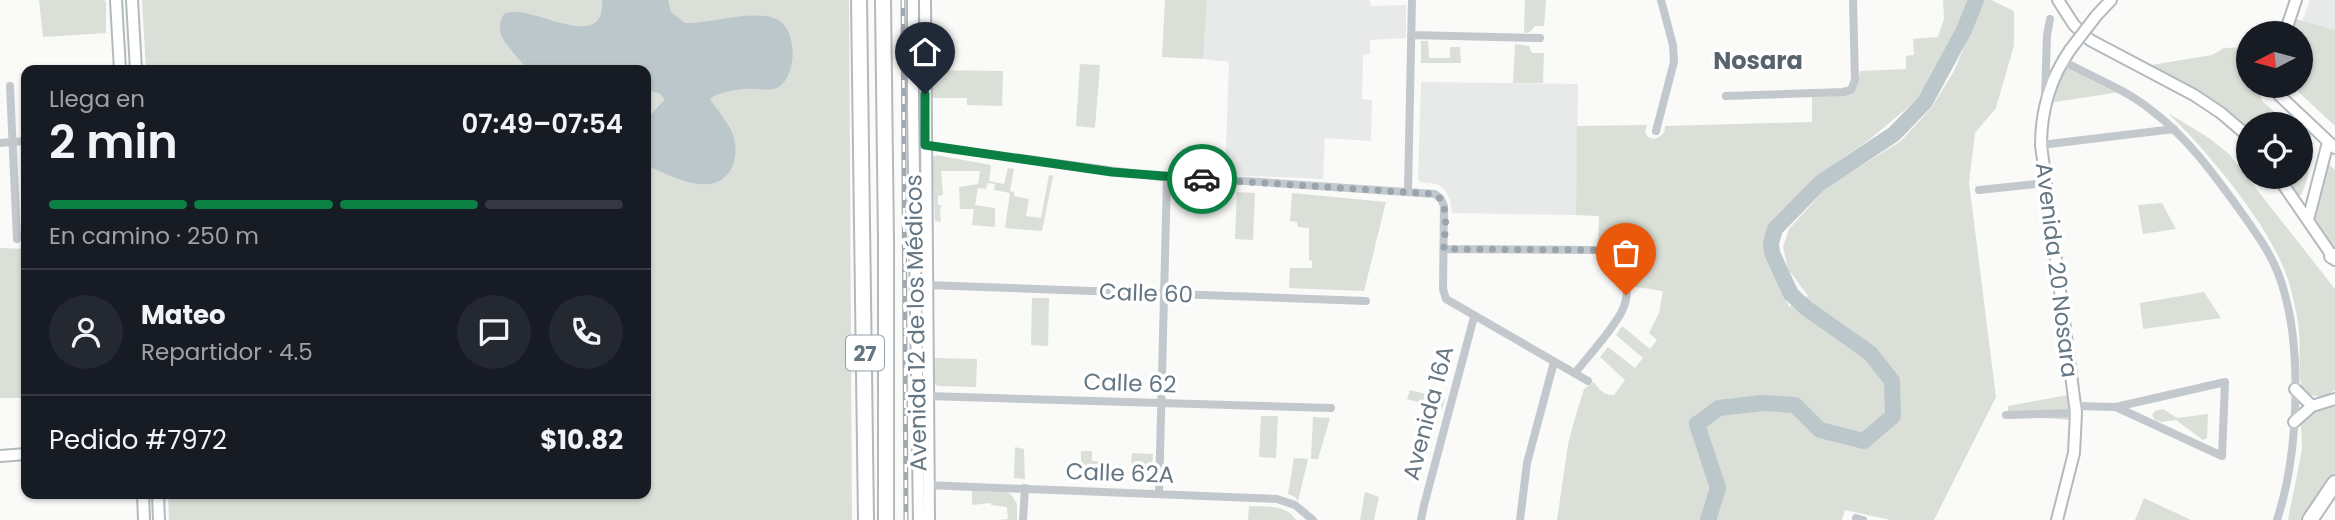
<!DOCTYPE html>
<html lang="es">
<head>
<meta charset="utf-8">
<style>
  :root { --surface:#171b24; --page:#242831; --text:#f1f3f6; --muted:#9ea1a6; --line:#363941; --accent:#0b8043 }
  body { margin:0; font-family:Poppins,sans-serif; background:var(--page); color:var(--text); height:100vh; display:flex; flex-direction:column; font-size:26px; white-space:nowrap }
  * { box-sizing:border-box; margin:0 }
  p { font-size:23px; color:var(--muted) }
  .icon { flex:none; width:38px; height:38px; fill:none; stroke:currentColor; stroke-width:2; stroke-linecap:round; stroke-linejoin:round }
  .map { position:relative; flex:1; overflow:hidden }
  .drawer { position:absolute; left:21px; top:65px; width:630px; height:434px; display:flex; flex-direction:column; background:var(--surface); border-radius:14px; box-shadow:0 2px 5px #0004 }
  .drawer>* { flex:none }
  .needle { width:46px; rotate:264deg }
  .buttons { position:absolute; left:2236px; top:21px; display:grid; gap:14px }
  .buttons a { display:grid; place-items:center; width:77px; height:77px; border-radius:50%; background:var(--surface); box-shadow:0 2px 5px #0004; font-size:35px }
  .pin { position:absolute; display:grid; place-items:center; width:60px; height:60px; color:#fff; margin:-72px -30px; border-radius:50% 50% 50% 0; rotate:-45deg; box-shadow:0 0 7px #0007 }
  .pin .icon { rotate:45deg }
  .courier { position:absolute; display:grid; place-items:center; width:70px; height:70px; margin:-35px; border:5px solid #0b8043; border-radius:50%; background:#fff; color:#222; box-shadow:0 2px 9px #0007 }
  .overview em { font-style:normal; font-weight:600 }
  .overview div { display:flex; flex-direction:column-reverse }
  .overview { display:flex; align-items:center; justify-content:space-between; height:119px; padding:0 28px }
  h1 { font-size:46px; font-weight:600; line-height:52px }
  .bar { display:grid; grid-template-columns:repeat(4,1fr); gap:10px 7px; align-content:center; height:84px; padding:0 28px }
  .bar i { height:9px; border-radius:5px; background:var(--line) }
  .bar .current { background:var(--accent) }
  .bar p { grid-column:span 4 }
  .line { display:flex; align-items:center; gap:18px; padding:0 28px; border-top:2px solid var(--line) }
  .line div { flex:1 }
  .round { display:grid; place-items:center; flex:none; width:74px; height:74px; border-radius:37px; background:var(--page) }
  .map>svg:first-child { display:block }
  .built { fill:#e8e9e9 }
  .green { fill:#dadfd7 }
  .water { fill:#bbc7cb }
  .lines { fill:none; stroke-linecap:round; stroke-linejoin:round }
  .river { stroke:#bbc7cb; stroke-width:16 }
  .secondary-casing { stroke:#b3babf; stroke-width:14 }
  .highway-casing { stroke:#b4b9bd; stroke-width:18 }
  .street { stroke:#c3c8cc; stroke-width:8 }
  .secondary { stroke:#fff; stroke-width:10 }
  .highway { stroke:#fff; stroke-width:14 }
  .rail-casing { stroke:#a2aab0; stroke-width:5 }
  .rail { stroke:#fff; stroke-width:2.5; stroke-dasharray:8; stroke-linecap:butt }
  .secondary-bridge-casing { stroke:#b3babf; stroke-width:14; stroke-linecap:butt }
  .secondary-bridge { stroke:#fff; stroke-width:10 }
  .done { stroke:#99a4ac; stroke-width:7; stroke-dasharray:0 12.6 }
  .route { stroke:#0b8043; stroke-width:9 }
  .labels { text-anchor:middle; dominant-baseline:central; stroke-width:7; stroke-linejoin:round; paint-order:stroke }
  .shield { fill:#fff; stroke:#939fa8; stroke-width:2 }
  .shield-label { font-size:21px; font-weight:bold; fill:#657683 }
  .street-label { font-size:23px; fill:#657683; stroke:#fff }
  .neighbourhood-label { font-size:24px; font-weight:bold; fill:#57646e; stroke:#fff }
</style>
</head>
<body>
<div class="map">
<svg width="2335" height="520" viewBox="0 0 2335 520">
  <rect width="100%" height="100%" fill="#fafaf8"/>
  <!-- built -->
  <path class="built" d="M1207,0H1370L1371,6L1406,5V38L1370,40V54L1363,55L1362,99L1372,100L1371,141L1325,138L1323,179L1225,175L1229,62L1203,59Z
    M2310,0H2335V30L2302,22Z
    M1421,82L1578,84L1576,215L1452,213L1450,200L1445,190L1437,184L1420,182L1418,179Z"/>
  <!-- green -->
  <path class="green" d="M39,0H104L106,2V33L43,37Z
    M142,0H849L852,520H169L168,494H646V70H146Z
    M1165,0H1207L1203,59L1162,57Z
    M1525,0H1546L1544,26H1535L1530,32L1524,33Z
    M1943,0H1972L1962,29L1918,99L1870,139L1814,178L1768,226L1766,252L1789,307L1808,296L1788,269L1783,247L1789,229L1827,187L1901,141L1932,107L1954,71L1984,0H1991L2014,11V45L1996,108L1975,133L1969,183L1996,397L1934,520H1891L1845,510L1842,520H1557L1568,445L1575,418L1584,389L1594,382C1599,389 1604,396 1614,395L1625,380L1600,357L1608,347L1635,368L1643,358L1616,335L1622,326L1650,349L1657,340L1649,333L1659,313L1663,291L1630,286C1625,267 1617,255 1598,247L1599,216L1576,215L1577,126L1647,125L1645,132L1648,137L1654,139C1662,136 1665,134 1665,126L1812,122V97L1853,94L1858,82L1860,71L1906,69V56L1914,55L1913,39L1938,37L1944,19Z
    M2295,19L2335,30V126L2292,86H2301V33H2291Z
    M1421,41H1428L1429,58H1450V47H1460L1461,63H1421Z
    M1515,44L1529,46L1532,53H1544L1543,83H1513Z
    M2249,47V86H2257L2262,101L2289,124H2249V137L2145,66L2212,55L2224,48Z
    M1080,64L1100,65L1095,128L1076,126Z
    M2063,66L2120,92L2048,103Z
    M932,70L1003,71L1002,106L967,105V98H932Z
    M2168,113L2209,138L2229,154L2335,289V390L2324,397L2309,395L2303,391C2297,373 2301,351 2299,332C2298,319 2295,307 2292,294C2280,236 2210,154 2168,113Z
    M2301,135C2315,152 2310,176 2301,195L2295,196L2278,177H2301Z
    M936,155L991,165L989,181L1004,184L1008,168L1014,169L1010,191L1014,192V196L1029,199L1026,216L1041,218L1049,175L1053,176L1042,231L1005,228L1010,193L994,190L995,184L988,183L986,189L978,188L975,205L995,208V227L972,225L974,209H960L959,187L978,184L980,171H941L943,195L938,196V205H942L940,209L941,222L935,221L932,158Z
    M2327,163L2335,170V248L2329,243L2313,215Z
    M1237,192L1255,193L1253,240L1235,239Z
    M1292,193L1386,202L1364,291L1289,288L1290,268H1312V261L1309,260V228L1298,227L1297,222L1290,221Z
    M2162,203L2176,229L2143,234L2138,205Z
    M0,248L26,249V398H0Z
    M2204,292L2221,318L2143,329L2140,303Z
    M1032,298H1049L1048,346L1031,345Z
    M933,358L977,359L976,387L938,386L933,383Z
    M1410,390L1445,399L1442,409L1407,399Z
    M2068,395L2070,420L2008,415V406Z
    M2335,405V475L2302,520H2288L2302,450L2301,422L2312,412Z
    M2163,409L2177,418L2208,414L2207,438L2203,440L2176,420L2161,422L2155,420L2152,415L2155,411Z
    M1261,416H1278L1276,458L1259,457Z
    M1313,417L1330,418L1318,459H1311Z
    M1015,447L1024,449L1025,479L1014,478Z
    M1081,451H1092V461H1103L1102,480H1081Z
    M1132,453L1153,454L1151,482L1140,484V467H1131Z
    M1294,458L1308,459L1298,501L1295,497L1288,494Z
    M972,491L1004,492L1011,494L1017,504V520H999L1008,519L1007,507L991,505V503L972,505Z
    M1365,492L1379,497L1374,520H1360Z
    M2144,498L2191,520H2135Z
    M1249,506C1266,507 1286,504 1296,520H1248Z"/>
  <!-- water -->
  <path class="water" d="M602,0H668L671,12L685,23C710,24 752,9 776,19C798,28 798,77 777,88C769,91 764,89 756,89C744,88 719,91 710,99C717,110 729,123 733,135C736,145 737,157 732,167C716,201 671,176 646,165V120L665,99L659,93L646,90V70H527C520,59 506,46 501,35C499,28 500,20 504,14C527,0 606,58 602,0Z"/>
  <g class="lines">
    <!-- river -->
    <path class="river" d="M1708,520L1718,488L1697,424L1719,408L1762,403L1795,405L1820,430L1864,441L1893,416L1892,381L1870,353L1806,308L1791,294L1772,253L1771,243L1775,229L1820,183L1894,134L1925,102L1964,30L1976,0"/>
    <defs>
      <path id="secondary" d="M116,0L120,70
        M132,0L136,70
        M913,0V107L919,520
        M925,0L929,520
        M2058,0L2074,25L2090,40L2194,95L2221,113L2249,137
        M2096,16L2111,0
        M2285,33L2296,0
        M2275,86L2279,95L2335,148
        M2278,177L2335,260
        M2308,220L2328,142
        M2295,389L2312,406
        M2294,422L2312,406L2335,399
        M0,456L26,454
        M143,494L144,520
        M158,494L159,520
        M2057,520L2074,453L2076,413L2041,145C2041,111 2050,79 2070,50"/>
      <path id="highway" d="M859,0L866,520
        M883,0L886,241V520
        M2332,256H2335
        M2310,520L2335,483"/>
    </defs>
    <!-- secondary casing -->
    <use href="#secondary" class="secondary-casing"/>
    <!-- highway casing -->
    <use href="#highway" class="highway-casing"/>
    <!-- street -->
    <path class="street" d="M1411,35L1540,38
      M2063,61C2092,77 2125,89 2151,110C2187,137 2213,173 2239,209C2253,229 2269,250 2278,273C2304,340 2299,452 2277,520
      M10,86L17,239
      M1726,96L1843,92L1851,90L1855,80L1853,0
      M2045,97L2047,35L2050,19
      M1656,131L1674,62L1673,45L1661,0
      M0,143L26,141
      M925,145L1167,178L1246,181L1435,194L1441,199L1444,206L1443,289L1446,299L1588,381
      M2041,145L2174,129
      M1979,190L2045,183
      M1408,191L1412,0
      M1444,249L1595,250C1621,257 1634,286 1622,311C1612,331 1589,355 1575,373
      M926,285L1366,301
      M927,396L1331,408
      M2075,406L2116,407L2225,382L2222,456L2116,407
      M2006,415L2076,413
      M926,485L1277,499L1295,505L1313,520
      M1159,493L1167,178
      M1856,518L1863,520
      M1023,520L1025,488
      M1421,520L1424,505L1474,317
      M1520,520L1527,463L1554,362"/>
    <!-- secondary -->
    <use href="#secondary" class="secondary"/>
    <!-- highway -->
    <use href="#highway" class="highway"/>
    <defs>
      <path id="rail" d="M903,0L906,520"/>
    </defs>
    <!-- rail casing -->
    <use href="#rail" class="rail-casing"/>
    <!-- rail -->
    <use href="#rail" class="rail"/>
    <defs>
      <path id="secondary-bridge" d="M2070,50L2096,16"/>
    </defs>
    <!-- secondary-bridge casing -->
    <use href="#secondary-bridge" class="secondary-bridge-casing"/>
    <!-- secondary-bridge -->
    <use href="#secondary-bridge" class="secondary-bridge"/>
  </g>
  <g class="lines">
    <!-- done -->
    <path class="done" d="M1202,179L1435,194C1451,204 1444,233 1444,249L1595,250C1619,257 1624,273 1626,295"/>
    <!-- route -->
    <path class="route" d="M925,94V145L1112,172L1202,179"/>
  </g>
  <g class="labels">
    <!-- shield labels -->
    <rect class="shield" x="846" y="335.5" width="38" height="35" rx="5"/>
    <g class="shield-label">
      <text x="865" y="353">27</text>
    </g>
    <!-- street labels -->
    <g class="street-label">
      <text transform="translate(2057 270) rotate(83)">Avenida 20 Nosara</text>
      <text transform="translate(1146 293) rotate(2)">Calle 60</text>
      <text transform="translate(916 323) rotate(-91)">Avenida 12 de los Médicos</text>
      <text transform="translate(1130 383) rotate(2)">Calle 62</text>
      <text transform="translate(1428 413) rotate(-75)">Avenida 16A</text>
      <text transform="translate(1120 473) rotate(2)">Calle 62A</text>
    </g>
    <!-- neighbourhood labels -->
    <g class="neighbourhood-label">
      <text x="1758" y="60">Nosara</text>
    </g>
  </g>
</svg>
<div class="buttons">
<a><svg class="needle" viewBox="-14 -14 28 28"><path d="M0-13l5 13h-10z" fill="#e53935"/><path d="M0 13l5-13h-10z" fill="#9ea1a6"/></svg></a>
<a><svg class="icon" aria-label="locate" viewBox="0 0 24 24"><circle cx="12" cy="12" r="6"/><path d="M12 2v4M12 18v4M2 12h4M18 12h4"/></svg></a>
</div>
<div class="pin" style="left:1626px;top:295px;background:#ea580c"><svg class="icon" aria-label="bag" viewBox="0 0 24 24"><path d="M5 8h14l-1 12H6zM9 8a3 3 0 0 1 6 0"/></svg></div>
<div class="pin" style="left:925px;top:94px;background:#1f2937"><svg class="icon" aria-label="home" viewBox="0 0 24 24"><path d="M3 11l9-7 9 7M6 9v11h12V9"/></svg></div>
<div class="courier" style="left:1202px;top:179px"><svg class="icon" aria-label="car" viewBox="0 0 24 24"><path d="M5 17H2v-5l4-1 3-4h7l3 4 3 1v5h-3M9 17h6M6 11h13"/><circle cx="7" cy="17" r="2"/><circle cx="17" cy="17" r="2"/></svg></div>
<section class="drawer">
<div class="overview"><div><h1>2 min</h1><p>Llega en</p></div><em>07:49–07:54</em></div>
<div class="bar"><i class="current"></i><i class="current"></i><i class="current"></i><i></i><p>En camino · 250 m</p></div>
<div class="line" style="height:126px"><a class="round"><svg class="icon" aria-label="person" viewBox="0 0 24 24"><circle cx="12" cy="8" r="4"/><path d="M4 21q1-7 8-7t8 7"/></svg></a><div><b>Mateo</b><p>Repartidor · 4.5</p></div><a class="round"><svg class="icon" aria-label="chat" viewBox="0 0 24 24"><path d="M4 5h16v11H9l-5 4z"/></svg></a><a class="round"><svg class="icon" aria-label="phone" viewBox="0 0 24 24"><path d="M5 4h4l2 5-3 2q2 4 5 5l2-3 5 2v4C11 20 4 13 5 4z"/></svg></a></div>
<div class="line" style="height:91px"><div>Pedido #7972</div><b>$10.82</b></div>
</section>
</div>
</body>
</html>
